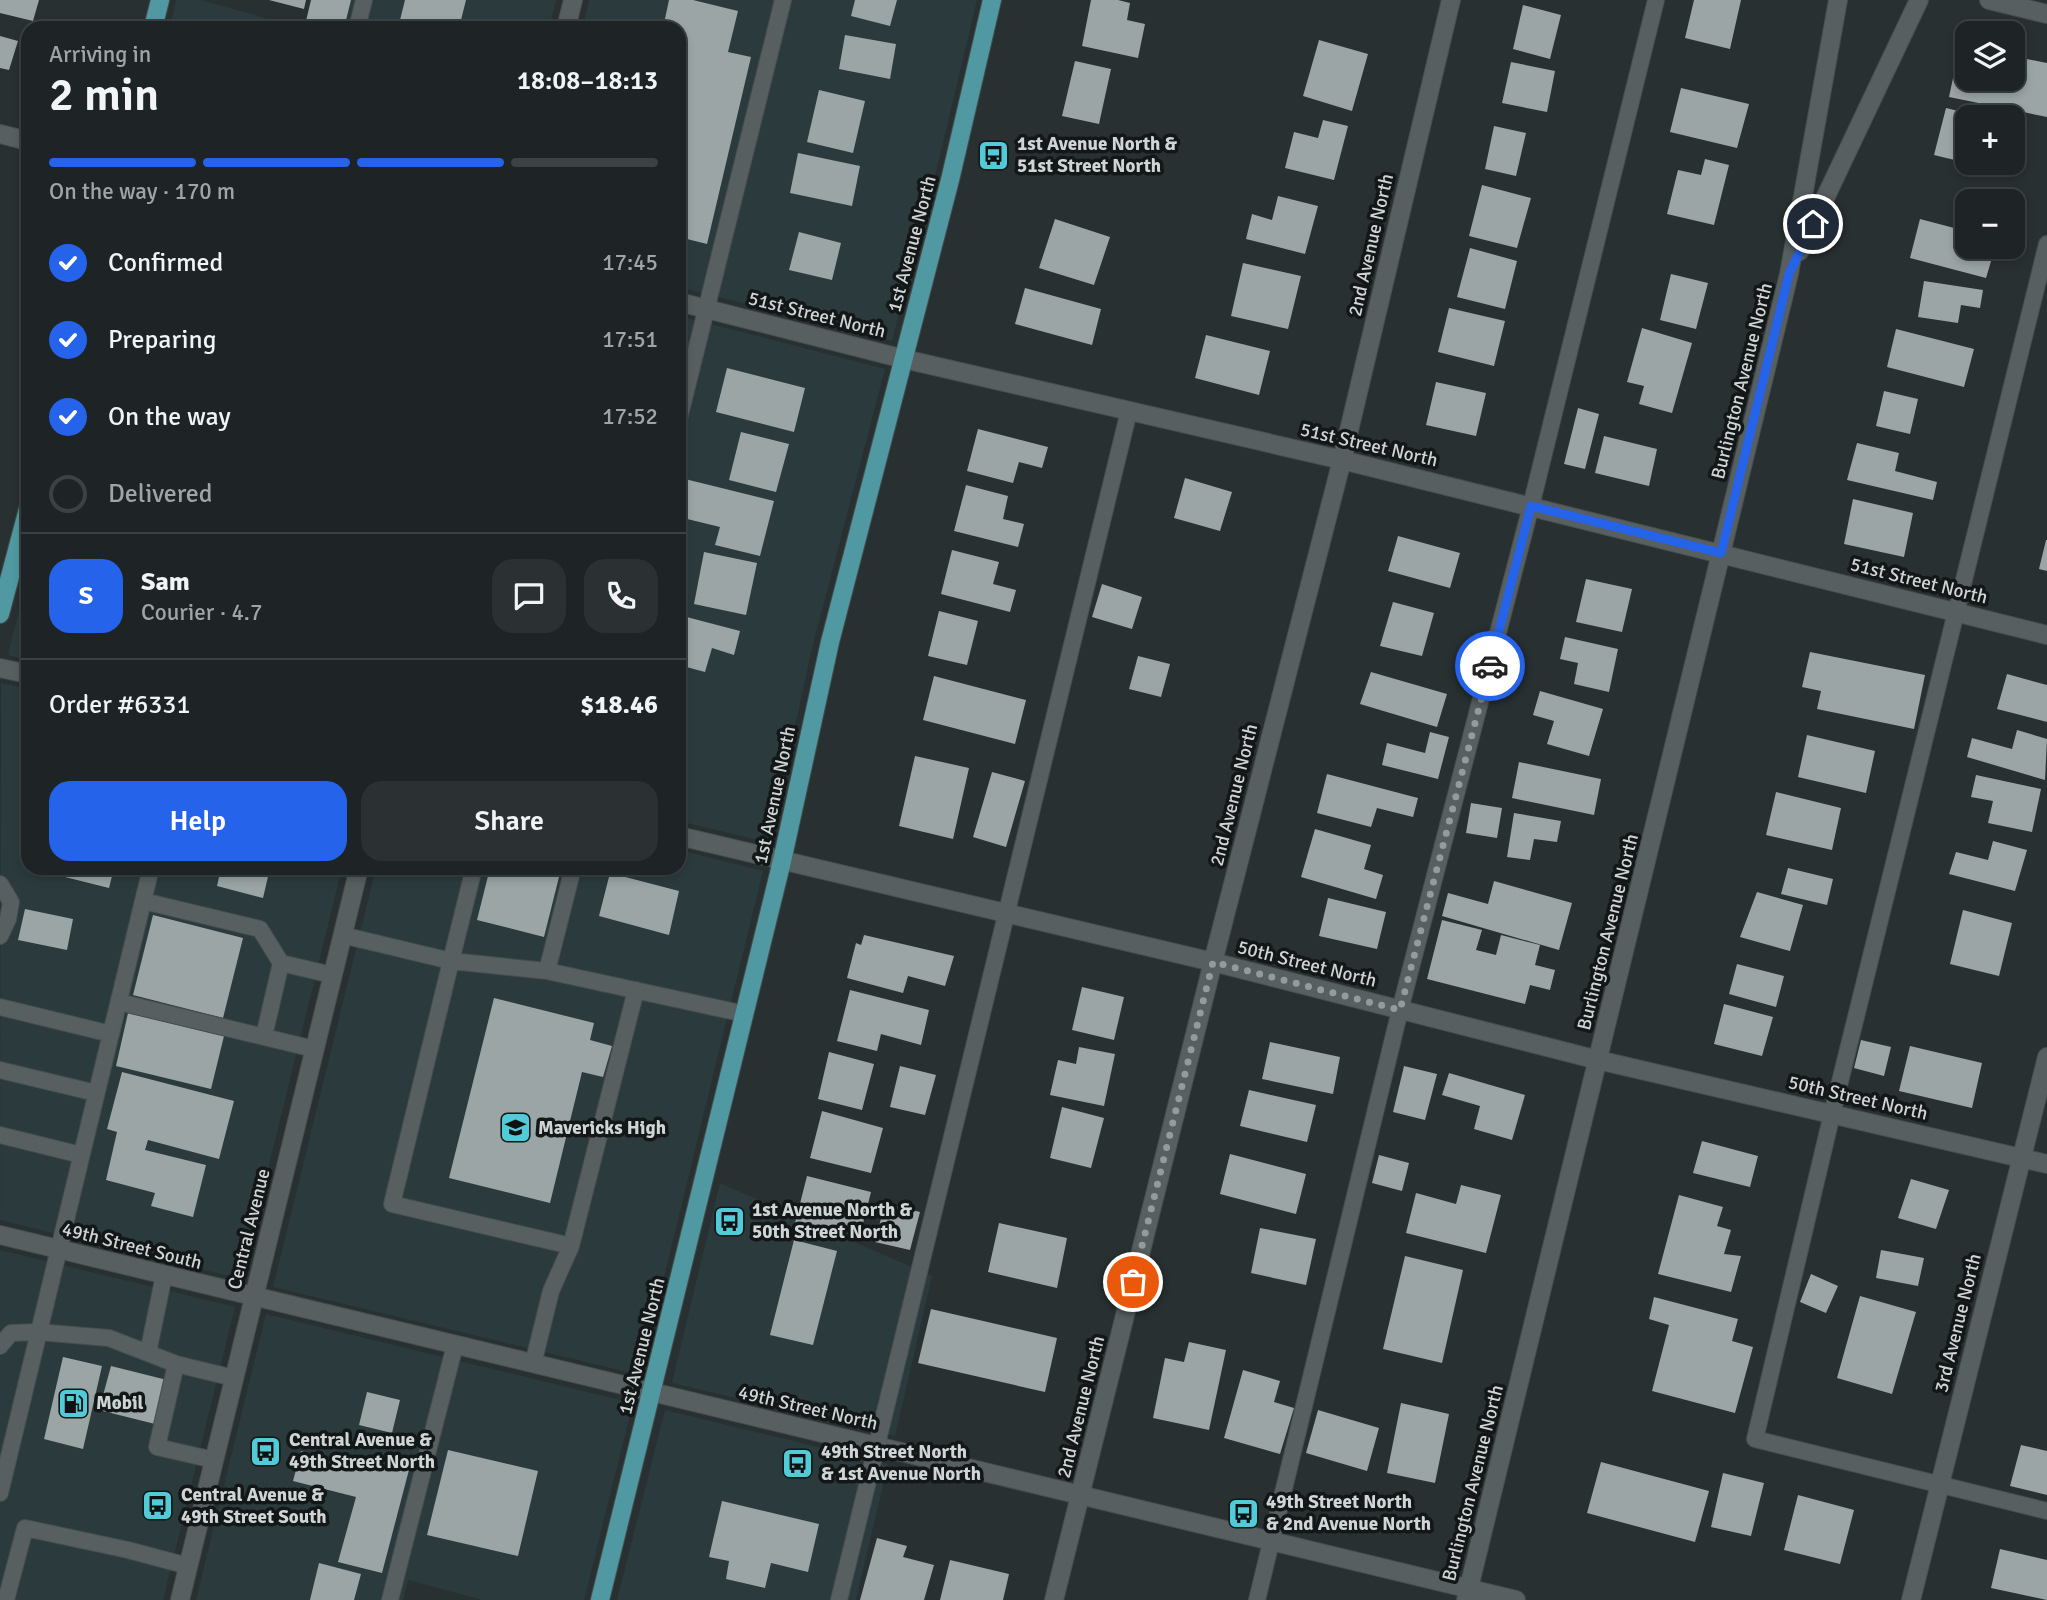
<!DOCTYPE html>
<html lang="en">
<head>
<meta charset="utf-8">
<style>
  :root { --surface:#1e2425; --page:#2b3032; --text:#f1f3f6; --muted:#a1a4a7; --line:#3c4142; --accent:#2563eb }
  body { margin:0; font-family:Signika,sans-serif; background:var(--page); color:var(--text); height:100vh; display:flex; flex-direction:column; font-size:26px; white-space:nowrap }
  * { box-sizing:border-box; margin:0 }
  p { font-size:23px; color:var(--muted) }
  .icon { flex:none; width:38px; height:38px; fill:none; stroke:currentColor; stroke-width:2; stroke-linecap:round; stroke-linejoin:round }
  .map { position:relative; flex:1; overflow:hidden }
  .sheet { position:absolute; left:21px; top:21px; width:665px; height:854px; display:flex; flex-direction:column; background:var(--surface); border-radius:21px; box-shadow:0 4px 10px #0003,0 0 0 2px var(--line) }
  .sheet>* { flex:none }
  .buttons { position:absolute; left:1955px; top:21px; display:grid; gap:14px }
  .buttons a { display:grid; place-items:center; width:70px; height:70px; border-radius:14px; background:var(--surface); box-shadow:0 4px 10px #0003,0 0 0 2px var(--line); font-size:35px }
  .pin { position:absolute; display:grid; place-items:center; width:60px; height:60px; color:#fff; margin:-30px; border:4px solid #fff; border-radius:50%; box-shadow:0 2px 7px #0007 }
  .courier { position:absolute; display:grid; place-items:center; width:70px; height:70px; margin:-35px; border:5px solid #2563eb; border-radius:50%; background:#fff; color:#222; box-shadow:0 2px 9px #0007 }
  .summary em { font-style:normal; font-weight:600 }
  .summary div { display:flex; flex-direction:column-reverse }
  .summary { display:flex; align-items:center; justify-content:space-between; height:119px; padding:0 28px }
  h1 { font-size:46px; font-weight:600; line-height:52px }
  .bar { display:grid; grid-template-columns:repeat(4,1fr); gap:10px 7px; align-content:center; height:84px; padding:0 28px }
  .bar i { height:9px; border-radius:5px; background:var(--line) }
  .bar .selected { background:var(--accent) }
  .bar p { grid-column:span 4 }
  .line { display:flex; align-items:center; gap:18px; padding:0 28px; border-top:2px solid var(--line) }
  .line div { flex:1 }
  .round { display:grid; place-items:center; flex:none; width:74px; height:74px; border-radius:21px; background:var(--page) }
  ol { padding:0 28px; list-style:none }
  li { display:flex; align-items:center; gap:21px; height:77px }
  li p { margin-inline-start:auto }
  li .icon { padding:7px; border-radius:50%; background:var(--accent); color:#fff; stroke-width:4 }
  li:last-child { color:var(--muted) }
  li i { width:38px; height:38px; border:4px solid var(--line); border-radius:50% }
  .cta { display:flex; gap:14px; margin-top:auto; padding:14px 28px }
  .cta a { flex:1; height:80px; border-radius:21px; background:var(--accent); color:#fff; font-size:28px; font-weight:600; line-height:80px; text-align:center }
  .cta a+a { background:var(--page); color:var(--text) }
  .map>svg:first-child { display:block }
  .built { fill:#2b3b3d }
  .building { fill:#9ba5a6 }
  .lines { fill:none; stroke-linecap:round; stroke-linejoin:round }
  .service-casing { stroke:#454d4e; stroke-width:18 }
  .minor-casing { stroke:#454d4e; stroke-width:20 }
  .secondary-casing { stroke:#454d4e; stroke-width:20 }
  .primary-casing { stroke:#454d4e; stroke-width:20 }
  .service { stroke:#575f61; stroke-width:16 }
  .minor { stroke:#575f61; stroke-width:18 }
  .secondary { stroke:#575f61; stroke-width:18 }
  .primary { stroke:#5099a2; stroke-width:18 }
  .done { stroke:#959b9c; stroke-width:7; stroke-dasharray:0 12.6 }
  .route { stroke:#2563eb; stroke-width:9 }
  .labels { text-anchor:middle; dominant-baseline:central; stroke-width:7; stroke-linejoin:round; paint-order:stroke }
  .poi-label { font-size:19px; font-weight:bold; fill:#cfd4d5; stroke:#131717; text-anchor:start }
  .street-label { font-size:19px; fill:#cfd4d5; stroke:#131717 }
</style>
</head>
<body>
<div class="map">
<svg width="2047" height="1600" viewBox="0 0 2047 1600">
  <rect width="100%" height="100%" fill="#283031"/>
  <!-- built -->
  <path class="built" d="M176,0H201L300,28H170Z
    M342,0H556L549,28H335Z
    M589,0H977L935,176L892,341L679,287V28H583Z
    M679,316L885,369L811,652L770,843L679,821Z
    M28,575V660L8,655Z
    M1,683L28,689V868H342L241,1279L0,1220Z
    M679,850L763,871L640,1375L273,1287L376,868H679Z
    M720,1183L932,1276L895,1436L672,1383Z
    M0,1250L235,1307L163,1600H0Z
    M266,1314L633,1403L584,1600H483L408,1580L403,1600H196Z
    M665,1410L888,1464L856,1600H617Z"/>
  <!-- building -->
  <path class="building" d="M0,0H39L33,21L0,13Z
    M269,0H306L304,9Z
    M311,0H351L344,28H334L306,21Z
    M405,0H466L459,28H398Z
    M669,0H693L738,11L728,52L751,57L707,244L679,237V28H663Z
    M855,0H897L890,26L851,16Z
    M1091,0H1118L1130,3L1127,20L1145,24L1138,58L1082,46Z
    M1694,0H1741L1730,49L1685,38Z
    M1523,5L1561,15L1550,59L1513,49Z
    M251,20L284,27V28H249Z
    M845,35L896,44L890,79L839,69Z
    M0,36L18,41L9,70L0,68Z
    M1319,40L1368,54L1352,111L1303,96Z
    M1960,45L1967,46V79H2012V56L2047,63V117L1949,97Z
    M1075,61L1111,69L1099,124L1062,116Z
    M1511,62L1555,71L1547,112L1502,103Z
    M1681,88L1749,104L1737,148L1670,132Z
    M819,90L865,101L853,153L807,142Z
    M1946,108L1979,116L1967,117V163L1934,155Z
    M1323,120L1348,126L1334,180L1285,168L1294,132L1318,138Z
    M2012,125L2025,128L2019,152L2012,150Z
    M1494,126L1526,133L1516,176L1485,169Z
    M798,153L860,166L852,206L790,193Z
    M1705,159L1729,165L1714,225L1667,214L1678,170L1701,175Z
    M1482,185L1531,198L1517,248L1469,236Z
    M1278,196L1318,206L1305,254L1246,239L1252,214L1272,220Z
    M1055,219L1110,237L1094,285L1039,268Z
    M1920,219L1958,229L1953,248L1992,258L1986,278L1910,258Z
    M799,232L841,243L832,280L789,270Z
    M1470,248L1517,261L1505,309L1457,297Z
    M1243,263L1301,276L1288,329L1231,316Z
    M1671,274L1708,283L1696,329L1660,320Z
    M1924,281L1983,290L1980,308L1961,305L1958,323L1918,317Z
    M1025,288L1101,309L1092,345L1015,324Z
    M1449,308L1505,321L1494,366L1438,352Z
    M1642,328L1692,343L1672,413L1639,404L1644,386L1627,382Z
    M1896,329L1974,349L1964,387L1887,367Z
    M1206,335L1270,351L1259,395L1195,378Z
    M727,368L805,388L794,432L716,412Z
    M1436,382L1486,393L1476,436L1426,425Z
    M1884,391L1918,399L1910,434L1876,426Z
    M1578,408L1599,414L1585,469L1564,464Z
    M978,429L1048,447L1042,468L1019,462L1013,483L967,471Z
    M741,432L789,444L776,492L729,480Z
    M1604,436L1657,449L1649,486L1595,473Z
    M1857,443L1899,453L1895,471L1937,482L1933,500L1847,480Z
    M1185,478L1232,492L1220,531L1174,518Z
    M685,479L774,501L760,556L715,545L720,527L679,517V501Z
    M966,485L1008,496L1003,519L1024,524L1018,547L954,531Z
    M1853,499L1913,513L1904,557L1844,544Z
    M1398,536L1460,553L1450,588L1388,571Z
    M2046,540H2047V571L2039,569Z
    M952,550L999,562L993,584L1016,590L1010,612L941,594Z
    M704,552L757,563L746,615L694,604Z
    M1586,579L1632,589L1622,632L1576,622Z
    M1102,584L1142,597L1132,629L1092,617Z
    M1393,602L1434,613L1422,656L1380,646Z
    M939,611L978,621L967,665L928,656Z
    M679,615L740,631L734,655L712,648L705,672L679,665Z
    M1565,637L1618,649L1609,692L1574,684L1578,663L1560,659Z
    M1810,652L1925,675L1914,729L1817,709L1821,691L1802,687Z
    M1138,656L1170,664L1161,697L1129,689Z
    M1371,672L1447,694L1437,727L1360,704Z
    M2007,674L2047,685V722L1997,709Z
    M934,676L1026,700L1015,744L923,720Z
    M1540,691L1603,709L1589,756L1547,744L1554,721L1533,715Z
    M2017,730L2047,739L2045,780L1967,757L1972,738L2012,749Z
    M1430,732L1449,737L1438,779L1382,765L1387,743L1425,753Z
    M1807,735L1875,751L1866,793L1798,777Z
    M915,756L969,768L953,839L899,826Z
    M1519,762L1601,779L1594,815L1512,798Z
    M992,772L1025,781L1006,847L973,837Z
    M1327,774L1418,798L1413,817L1377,808L1371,827L1317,813Z
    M1976,775L2041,789L2032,832L1988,823L1993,801L1971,797Z
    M1776,792L1841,808L1832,850L1766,835Z
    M1471,803L1502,808L1497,838L1466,833Z
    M1514,813L1561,821L1557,842L1534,839L1530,860L1507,857Z
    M1315,829L1371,845L1364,869L1383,875L1376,899L1301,877Z
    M1993,841L2027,850L2015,891L1949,874L1956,852L1988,860Z
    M63,868H114L109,888L61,876Z
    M221,868H270L263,898L217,886Z
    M490,868L561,869L544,937L477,920Z
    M1788,868L1833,879L1827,905L1781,894Z
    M610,873L679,891L669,935L599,916Z
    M1494,881L1572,903L1559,950L1442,916L1448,893L1488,904Z
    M1757,892L1803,905L1790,951L1740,937Z
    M1328,898L1386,912L1377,949L1319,936Z
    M25,909L73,919L67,950L18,940Z
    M1963,910L2012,923L1999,976L1950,964Z
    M153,915L243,938L223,1018L133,995Z
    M1442,920L1482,930L1476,950L1496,955L1501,935L1540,945L1535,965L1555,970L1550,990L1530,985L1525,1004L1427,979Z
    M864,935L954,956L945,986L908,976L903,993L847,978L856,943L861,945Z
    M1737,964L1784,976L1776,1007L1729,994Z
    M1082,987L1124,997L1114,1040L1072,1030Z
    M850,990L929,1010L921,1045L881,1034L877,1051L837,1041Z
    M494,998L594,1023L590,1040L612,1046L603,1077L582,1072L550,1203L449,1178Z
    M1724,1004L1773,1017L1762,1056L1714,1044Z
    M128,1013L224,1036L211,1089L116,1066Z
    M1861,1040L1891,1047L1884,1076L1854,1068Z
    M1270,1042L1340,1057L1333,1094L1262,1079Z
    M1910,1046L1982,1063L1972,1108L1899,1091Z
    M1079,1047L1115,1054L1104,1106L1050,1095L1058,1060L1076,1064Z
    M829,1052L874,1064L862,1110L818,1099Z
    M900,1066L936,1075L925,1115L890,1107Z
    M1404,1066L1437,1074L1425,1120L1393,1112Z
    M122,1072L234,1101L219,1159L148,1140L145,1150L206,1165L193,1217L151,1206L155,1193L106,1180L117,1132L107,1129Z
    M1449,1073L1525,1095L1512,1140L1474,1129L1480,1106L1442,1095Z
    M1249,1090L1316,1105L1307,1142L1240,1126Z
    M1062,1107L1104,1118L1091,1168L1050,1158Z
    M822,1111L883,1128L871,1173L810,1158Z
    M1702,1141L1758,1156L1750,1187L1693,1173Z
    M1230,1154L1306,1174L1296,1214L1220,1194Z
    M1379,1155L1409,1163L1402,1191L1372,1183Z
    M807,1176L871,1192L859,1239L795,1223Z
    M1911,1179L1949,1190L1936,1229L1898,1218Z
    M1461,1185L1501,1195L1486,1253L1406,1233L1416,1193L1456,1204Z
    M1679,1195L1723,1207L1717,1226L1731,1230L1724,1254L1741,1256L1731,1292L1658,1274Z
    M885,1203L920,1212L910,1250L875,1242Z
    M999,1223L1067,1238L1057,1288L988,1272Z
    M1260,1228L1316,1239L1306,1285L1251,1273Z
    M794,1240L837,1251L813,1345L770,1335Z
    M1881,1250L1924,1258L1918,1286L1876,1278Z
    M1405,1256L1463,1270L1442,1363L1383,1349Z
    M1811,1274L1838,1286L1826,1313L1800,1302Z
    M1860,1296L1916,1312L1892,1394L1837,1378Z
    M1654,1297L1738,1319L1732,1341L1753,1347L1735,1413L1652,1391L1669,1325L1649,1319Z
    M931,1309L1057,1338L1045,1392L918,1363Z
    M1189,1342L1226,1350L1209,1430L1153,1418L1165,1358L1184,1362Z
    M63,1357L102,1366L83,1449L44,1439Z
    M111,1366L167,1380L155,1424L99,1410Z
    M1243,1370L1280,1381L1274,1402L1294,1408L1280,1454L1224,1438Z
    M367,1392L400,1400L392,1433L359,1425Z
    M1401,1403L1449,1414L1435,1483L1387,1473Z
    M1318,1410L1379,1428L1367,1471L1306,1453Z
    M2021,1445L2047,1451V1495L2010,1486Z
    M448,1450L538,1471L518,1556L427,1535Z
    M301,1451L364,1467L367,1455L410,1466L382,1573L338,1562L356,1497L293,1481Z
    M1601,1462L1709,1491L1695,1542L1587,1513Z
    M1723,1473L1764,1483L1751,1536L1711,1527Z
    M1798,1495L1854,1510L1840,1564L1784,1550Z
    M722,1501L819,1524L808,1572L771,1563L765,1588L726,1579L729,1561L709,1557Z
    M877,1538L907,1546L903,1557L934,1565L924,1600H860Z
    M2000,1549L2047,1560V1600L1991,1588Z
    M950,1560L1009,1574L1003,1600H940Z
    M319,1563L361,1574L354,1600H310Z"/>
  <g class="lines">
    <defs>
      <path id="service" d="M357,28L364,0
        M2047,244L1832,1114L1755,1439L2047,1511
        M679,419L783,0
        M0,884L11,902L8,919L0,936
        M143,901L260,929L281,963L332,975
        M342,935L451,961L474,868
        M547,971L573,868
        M636,990L571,1246L392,1204L451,961L547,971L745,1014
        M119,1002L314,1049
        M0,1007L111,1034
        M264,1036L281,963
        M0,1070L96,1093
        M0,1135L81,1155
        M0,1346L11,1333L38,1332L109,1338L176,1364L234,1378
        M148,1353L164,1275
        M176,1364L157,1447L214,1460
        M533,1364L551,1291L571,1246
        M0,1493L151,868
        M6,1600L25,1528L128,1550L188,1566
        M390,1600L455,1345
        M839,1600L1129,411
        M1257,1600L1400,1010L1531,506L1656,0"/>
      <path id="minor" d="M1989,0L2047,14
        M0,134L28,141
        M1800,251L1919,0
        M679,302L904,359L1342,460L2047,635
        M0,668L28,674
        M679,836L1213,962L1598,1060L2047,1164
        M1054,1600L1213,962L1342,460L1451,0
        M1466,1600L1789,274L1838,0
        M1911,1600L2047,1057"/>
      <path id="secondary" d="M566,28L573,0
        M0,1235L1516,1600
        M180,1600L359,868"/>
      <path id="primary" d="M153,28L160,0
        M0,614L28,509
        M600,1600L782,861L830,642L950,180L992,0"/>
    </defs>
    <!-- service casing -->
    <use href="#service" class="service-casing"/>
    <!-- minor casing -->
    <use href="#minor" class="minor-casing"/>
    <!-- secondary casing -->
    <use href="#secondary" class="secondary-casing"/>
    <!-- primary casing -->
    <use href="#primary" class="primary-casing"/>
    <!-- service -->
    <use href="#service" class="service"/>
    <!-- minor -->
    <use href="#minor" class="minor"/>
    <!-- secondary -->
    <use href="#secondary" class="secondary"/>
    <!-- primary -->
    <use href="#primary" class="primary"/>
  </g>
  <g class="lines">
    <!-- done -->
    <path class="done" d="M1133,1282L1213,962L1400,1010L1490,666"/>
    <!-- route -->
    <path class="route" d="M1490,666L1531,506L1721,553L1789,274L1813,224"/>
  </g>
  <!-- icons -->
  <defs>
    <symbol id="bus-square" viewBox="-11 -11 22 22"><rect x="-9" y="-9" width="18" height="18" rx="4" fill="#52cbd9" stroke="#131717"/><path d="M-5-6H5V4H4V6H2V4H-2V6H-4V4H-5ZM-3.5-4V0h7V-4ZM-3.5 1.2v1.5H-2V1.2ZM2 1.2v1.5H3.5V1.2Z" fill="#111"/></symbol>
    <symbol id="school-square" viewBox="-11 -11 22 22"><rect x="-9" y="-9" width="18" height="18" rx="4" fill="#52cbd9" stroke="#131717"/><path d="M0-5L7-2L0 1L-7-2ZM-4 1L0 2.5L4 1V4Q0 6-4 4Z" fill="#111"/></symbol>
    <symbol id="fuel-square" viewBox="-11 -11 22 22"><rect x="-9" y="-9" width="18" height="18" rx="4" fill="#52cbd9" stroke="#131717"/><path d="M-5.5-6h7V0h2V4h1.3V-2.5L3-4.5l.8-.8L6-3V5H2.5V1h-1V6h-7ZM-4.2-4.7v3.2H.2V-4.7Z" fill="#111"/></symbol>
  </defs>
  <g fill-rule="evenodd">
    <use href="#bus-square" x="976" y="138" width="35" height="35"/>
    <use href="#school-square" x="498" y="1110" width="35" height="35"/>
    <use href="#bus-square" x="712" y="1204" width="35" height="35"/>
    <use href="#fuel-square" x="56" y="1386" width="35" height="35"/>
    <use href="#bus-square" x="248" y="1434" width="35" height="35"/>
    <use href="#bus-square" x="780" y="1446" width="35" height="35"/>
    <use href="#bus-square" x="140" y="1488" width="35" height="35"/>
    <use href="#bus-square" x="1226" y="1496" width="35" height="35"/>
  </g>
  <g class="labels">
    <!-- poi labels -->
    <g class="poi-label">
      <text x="1017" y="144">1st Avenue North &amp;<tspan x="1017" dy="22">51st Street North</tspan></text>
      <text x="538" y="1128">Mavericks High</text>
      <text x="752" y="1210">1st Avenue North &amp;<tspan x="752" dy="22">50th Street North</tspan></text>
      <text x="96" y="1403">Mobil</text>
      <text x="289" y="1440">Central Avenue &amp;<tspan x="289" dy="22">49th Street North</tspan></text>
      <text x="821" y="1452">49th Street North<tspan x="821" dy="22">&amp; 1st Avenue North</tspan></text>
      <text x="181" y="1495">Central Avenue &amp;<tspan x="181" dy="22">49th Street South</tspan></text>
      <text x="1266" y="1502">49th Street North<tspan x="1266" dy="22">&amp; 2nd Avenue North</tspan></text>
    </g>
    <!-- street labels -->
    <g class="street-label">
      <text transform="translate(912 244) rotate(-75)">1st Avenue North</text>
      <text transform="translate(1371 245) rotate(-77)">2nd Avenue North</text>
      <text transform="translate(817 315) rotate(14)">51st Street North</text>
      <text transform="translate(1742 381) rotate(-76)">Burlington Avenue North</text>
      <text transform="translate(1369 445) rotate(13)">51st Street North</text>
      <text transform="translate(1919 581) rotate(14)">51st Street North</text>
      <text transform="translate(775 795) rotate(-78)">1st Avenue North</text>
      <text transform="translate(1234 795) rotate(-76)">2nd Avenue North</text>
      <text transform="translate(1608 932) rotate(-76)">Burlington Avenue North</text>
      <text transform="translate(1307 964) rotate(14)">50th Street North</text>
      <text transform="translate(1858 1098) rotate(13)">50th Street North</text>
      <text transform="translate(249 1229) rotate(-76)">Central Avenue</text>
      <text transform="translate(132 1246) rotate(14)">49th Street South</text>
      <text transform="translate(1958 1323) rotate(-76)">3rd Avenue North</text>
      <text transform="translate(642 1346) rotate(-76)">1st Avenue North</text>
      <text transform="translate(1081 1407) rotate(-76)">2nd Avenue North</text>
      <text transform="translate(808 1408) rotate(13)">49th Street North</text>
      <text transform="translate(1473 1483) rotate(-76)">Burlington Avenue North</text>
    </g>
  </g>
</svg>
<div class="buttons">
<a><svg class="icon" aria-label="layers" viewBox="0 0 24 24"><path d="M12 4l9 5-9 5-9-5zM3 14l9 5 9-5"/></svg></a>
<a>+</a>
<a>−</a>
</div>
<div class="pin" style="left:1133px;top:1282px;background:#ea580c"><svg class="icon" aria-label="bag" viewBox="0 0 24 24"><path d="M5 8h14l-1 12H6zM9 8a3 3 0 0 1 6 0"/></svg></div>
<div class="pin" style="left:1813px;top:224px;background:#1f2937"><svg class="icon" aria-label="home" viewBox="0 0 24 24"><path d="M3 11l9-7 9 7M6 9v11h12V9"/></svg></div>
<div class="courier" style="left:1490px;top:666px"><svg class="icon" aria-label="car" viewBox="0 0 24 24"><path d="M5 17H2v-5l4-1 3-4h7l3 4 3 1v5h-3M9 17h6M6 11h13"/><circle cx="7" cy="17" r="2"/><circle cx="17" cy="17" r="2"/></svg></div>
<section class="sheet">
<div class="summary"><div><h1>2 min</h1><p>Arriving in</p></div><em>18:08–18:13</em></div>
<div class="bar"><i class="selected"></i><i class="selected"></i><i class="selected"></i><i></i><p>On the way · 170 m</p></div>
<ol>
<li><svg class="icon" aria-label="check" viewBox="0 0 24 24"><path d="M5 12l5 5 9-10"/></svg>Confirmed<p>17:45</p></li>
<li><svg class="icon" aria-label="check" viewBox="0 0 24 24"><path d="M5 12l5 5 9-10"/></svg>Preparing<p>17:51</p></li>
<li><svg class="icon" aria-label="check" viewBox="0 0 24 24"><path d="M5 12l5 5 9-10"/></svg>On the way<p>17:52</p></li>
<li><i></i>Delivered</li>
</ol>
<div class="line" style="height:126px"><b class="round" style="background:var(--accent);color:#fff">S</b><div><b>Sam</b><p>Courier · 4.7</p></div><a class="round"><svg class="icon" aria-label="chat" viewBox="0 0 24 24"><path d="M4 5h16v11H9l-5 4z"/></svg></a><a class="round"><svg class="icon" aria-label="phone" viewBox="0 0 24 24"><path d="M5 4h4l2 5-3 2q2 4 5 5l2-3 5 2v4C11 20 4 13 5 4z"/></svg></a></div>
<div class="line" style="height:91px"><div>Order #6331</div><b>$18.46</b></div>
<div class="cta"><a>Help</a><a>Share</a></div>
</section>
</div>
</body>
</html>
